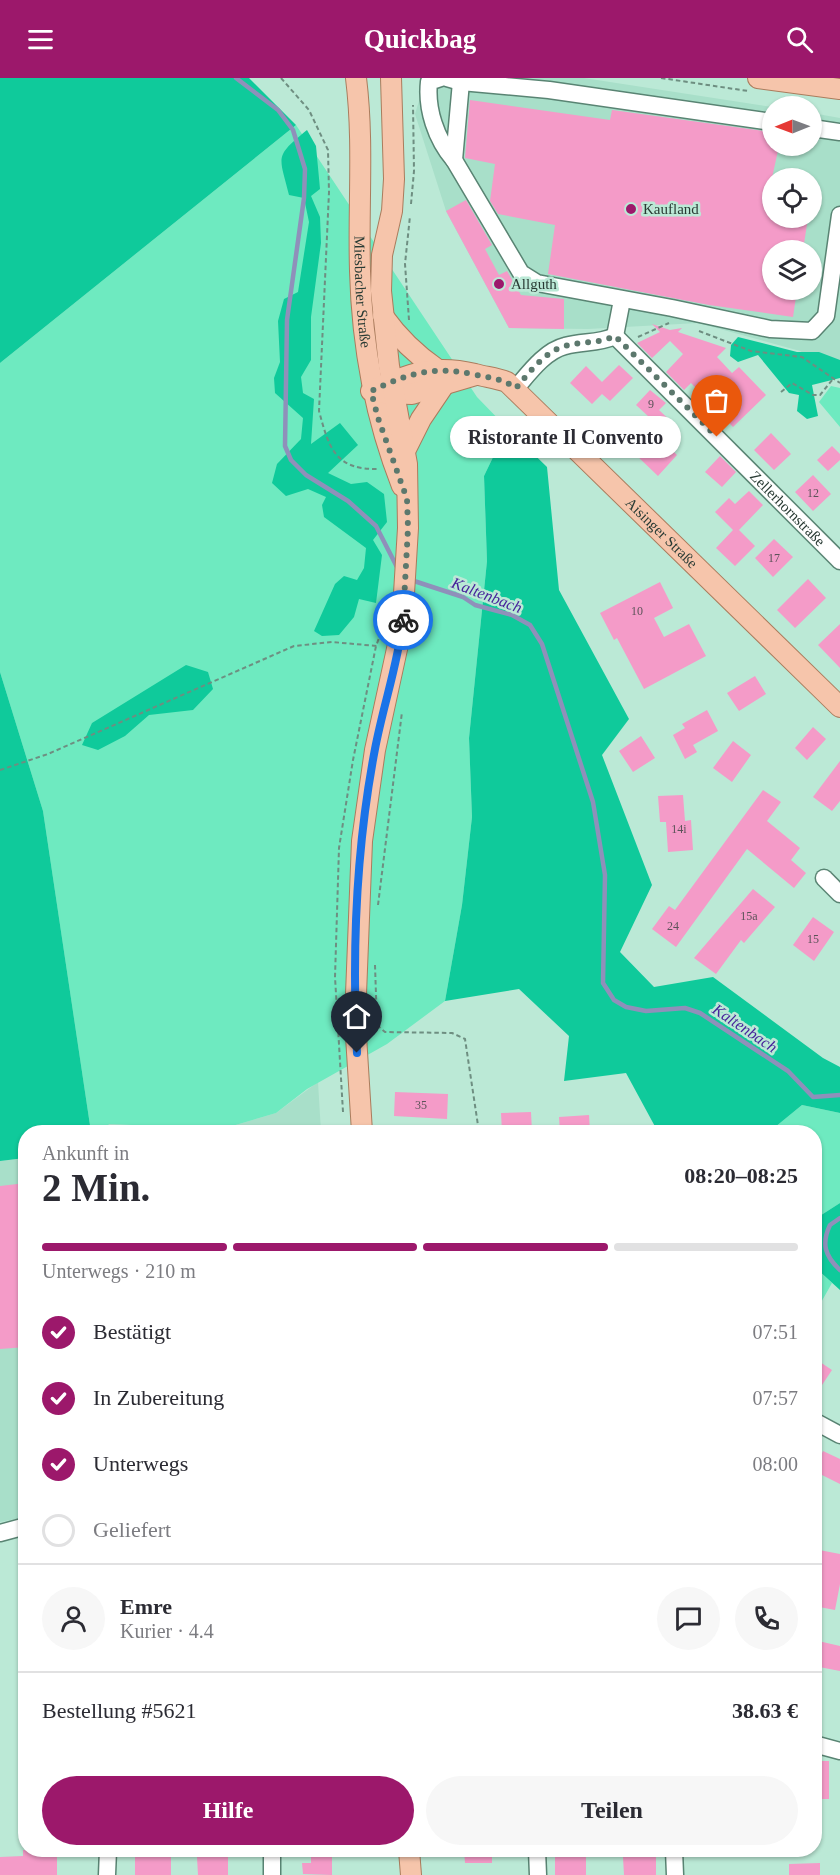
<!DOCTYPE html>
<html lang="de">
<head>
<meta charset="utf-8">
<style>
  :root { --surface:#fff; --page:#f7f7f7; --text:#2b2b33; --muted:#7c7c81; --line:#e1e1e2; --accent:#9c186b }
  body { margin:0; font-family:Georgia,serif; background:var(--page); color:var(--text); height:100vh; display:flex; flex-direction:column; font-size:22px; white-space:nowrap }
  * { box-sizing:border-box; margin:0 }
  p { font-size:20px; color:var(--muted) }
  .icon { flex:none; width:33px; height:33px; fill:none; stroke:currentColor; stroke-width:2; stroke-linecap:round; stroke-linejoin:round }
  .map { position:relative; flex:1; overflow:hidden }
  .sheet { position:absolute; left:18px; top:1047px; width:804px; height:732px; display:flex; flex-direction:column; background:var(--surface); border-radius:24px; box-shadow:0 2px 4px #0004 }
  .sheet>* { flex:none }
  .needle { width:39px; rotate:269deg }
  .controls { position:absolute; left:762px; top:18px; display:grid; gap:12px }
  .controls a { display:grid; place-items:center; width:60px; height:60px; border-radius:50%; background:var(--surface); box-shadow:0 2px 4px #0004; font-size:30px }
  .pin { position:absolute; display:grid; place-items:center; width:51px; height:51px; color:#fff; margin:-62px -26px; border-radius:50% 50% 50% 0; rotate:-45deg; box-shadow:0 0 6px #0007 }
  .pin .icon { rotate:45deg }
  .courier { position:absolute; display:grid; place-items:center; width:60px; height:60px; margin:-30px; border:4px solid #1a73e8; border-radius:50%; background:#fff; color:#222; box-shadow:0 2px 8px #0007 }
  .bubble { position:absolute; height:42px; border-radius:21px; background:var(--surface); box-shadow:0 2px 4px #0004; font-size:20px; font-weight:700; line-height:42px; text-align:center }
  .headline em { font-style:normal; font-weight:700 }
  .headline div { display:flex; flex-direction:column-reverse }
  .headline { display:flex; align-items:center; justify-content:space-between; height:102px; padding:0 24px }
  h1 { font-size:39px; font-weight:700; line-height:45px }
  .bar { display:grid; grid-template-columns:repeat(4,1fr); gap:9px 6px; align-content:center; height:72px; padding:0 24px }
  .bar i { height:8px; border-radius:4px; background:var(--line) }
  .bar .active { background:var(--accent) }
  .bar p { grid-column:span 4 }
  .line { display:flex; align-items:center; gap:15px; padding:0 24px; border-top:2px solid var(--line) }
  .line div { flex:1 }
  .round { display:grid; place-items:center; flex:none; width:63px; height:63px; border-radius:32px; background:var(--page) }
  ol { padding:0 24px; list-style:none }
  li { display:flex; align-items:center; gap:18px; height:66px }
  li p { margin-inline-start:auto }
  li .icon { padding:6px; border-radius:50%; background:var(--accent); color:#fff; stroke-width:4 }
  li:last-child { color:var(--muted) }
  li i { width:33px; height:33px; border:3px solid var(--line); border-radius:50% }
  .action { display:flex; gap:12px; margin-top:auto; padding:12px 24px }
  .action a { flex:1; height:69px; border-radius:36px; background:var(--accent); color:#fff; font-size:24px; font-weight:700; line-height:69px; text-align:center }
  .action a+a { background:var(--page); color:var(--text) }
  header { display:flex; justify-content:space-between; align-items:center; height:78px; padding:0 24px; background:var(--accent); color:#fff; font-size:27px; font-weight:700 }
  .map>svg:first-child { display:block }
  .built { fill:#a8dfc9; fill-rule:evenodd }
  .green { fill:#6eeac0 }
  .forest { fill:#0fca9b }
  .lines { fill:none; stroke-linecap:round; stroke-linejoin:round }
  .stream { stroke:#8f90ba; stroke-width:4.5 }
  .building { fill:#f49bc8 }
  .minor-casing { stroke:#598473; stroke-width:19 }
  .major-casing { stroke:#aa7c5d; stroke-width:22 }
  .path { stroke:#6e8e81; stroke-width:2; stroke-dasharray:4.5 3; stroke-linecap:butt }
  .minor { stroke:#fff; stroke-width:16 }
  .major { stroke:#f6c5ab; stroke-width:20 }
  .done { stroke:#5c786d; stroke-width:6; stroke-dasharray:0 10.8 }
  .route { stroke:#1a73e8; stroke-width:8 }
  .poi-dot { fill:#9c186b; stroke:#bbe9d6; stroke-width:2 }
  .labels { text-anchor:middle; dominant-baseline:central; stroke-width:5; stroke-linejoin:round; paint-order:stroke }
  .number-label { font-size:12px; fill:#5c5359 }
  .poi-label { font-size:15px; fill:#293b34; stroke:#bbe9d6; text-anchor:start }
  .street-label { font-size:15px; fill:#293b34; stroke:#bbe9d6 }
  .water-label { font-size:16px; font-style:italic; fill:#47249b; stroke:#bbe9d6 }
</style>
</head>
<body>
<header><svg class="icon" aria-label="menu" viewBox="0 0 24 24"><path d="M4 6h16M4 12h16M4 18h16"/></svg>Quickbag<svg class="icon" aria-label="search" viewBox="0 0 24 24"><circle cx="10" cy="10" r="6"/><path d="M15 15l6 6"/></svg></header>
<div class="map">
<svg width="840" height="1797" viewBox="0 0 840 1797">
  <rect width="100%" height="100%" fill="#bbe9d6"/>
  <!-- built -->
  <path class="built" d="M426,0H584L772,29V68H812V35L840,40V296L800,273L698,245L588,251L509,250L446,133L415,36ZM772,100H812V140H772ZM772,172H812V212H772Z
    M318,1004L321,1054H105L109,1046L222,1051L276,1035Z
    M25,1080V1439L0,1444V1083Z"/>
  <!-- green -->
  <path class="green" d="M296,47L477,319L507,350L484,398L487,483L469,660L472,739L462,827L445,923L387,966L307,1011L276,1035L222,1051L109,1046L104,1054H91L43,733L0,594V285Z
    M831,308L840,310V349L819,324Z
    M802,1027L840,1035V1125L815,1141L814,1054H769Z
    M814,1178L818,1192L832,1205L819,1228L815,1226Z"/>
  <!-- forest -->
  <path class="forest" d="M0,0H249L296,47L0,285Z
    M307,52L316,68L320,111L311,118L320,139L321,165L311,239V282L301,299L303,315L314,321L311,366L340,345L358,367L328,395L351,406L367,404L384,416L387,444L373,462L382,477L376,525L359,521L354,539L339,557L322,558L314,553L335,506L344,498L357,502L364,490L366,470L324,439L322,427L326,419L308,411L286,418L272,405L277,386L301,361L303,340L275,315L274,300L280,284L278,243L284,221L298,214L309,144L304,120L289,117C279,77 274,79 307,52Z
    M738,259L797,274H819L840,282V300L812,307L818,338L807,341L797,333L799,317L789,315L758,277L738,284L730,278L731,267Z
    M507,350L547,389L559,512L629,641L602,677L652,807L620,874L654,909L713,899L823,980L840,989V1035L802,1027L769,1054H658L626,995L564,1003L569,958L519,911L445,923L462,827L472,739L469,660L487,483L484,398Z
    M186,587L208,594L213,611L193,632L149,637L125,658L98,672L82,667L92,645Z
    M0,594L43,733L91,1054H26L25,1080L0,1083Z
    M840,1125V1212L818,1192L815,1178V1141Z"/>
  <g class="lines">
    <!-- stream -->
    <path class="stream" d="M236,0L278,32L293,52L305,91L304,120L287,242L285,368L291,382L306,397L348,423L376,448L398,491
      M411,502L463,519L475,527L512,537L530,547L542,566L593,724L605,797L603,905L614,922L626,929L646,933L685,930L700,935L788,993L813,1019L840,1017
      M840,1140L830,1147C821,1166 825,1178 840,1192"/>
  </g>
  <!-- building -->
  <path class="building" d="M470,22L610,42L612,32L772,54V68H779L772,100V140H808L803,172H772V212H797L793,239L709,227L548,196L555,147L498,136L490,123L495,86L465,80Z
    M466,122L492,167L485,171L499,197L507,193L521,217L564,221V251L509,250L446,133Z
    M652,246L670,252L682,250L678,254L726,270L717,279L732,295L739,289L766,317L733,349L691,305L684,312L666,294L683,276L670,263L652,280L637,265L660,254Z
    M619,287L633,300L610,323L602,316L592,326L570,305L586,288L602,304Z
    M650,312L666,325L659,332L678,350L665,365L677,377L658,398L636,377L661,350L636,327Z
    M771,355L791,376L774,392L754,372Z
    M832,368L840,376V382L828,393L817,382Z
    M720,378L736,394L722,409L705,394Z
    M813,397L831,416L813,433L795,414Z
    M749,413L763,427L739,452L755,468L735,488L716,470L733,452L715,434L729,420L735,426Z
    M774,461L793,479L773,499L755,480Z
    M808,501L826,520L795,550L777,532Z
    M660,504L673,530L654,540L664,559L689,546L706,578L644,611L617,560L614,562L600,535Z
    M840,546V590L818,567Z
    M755,598L766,616L739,633L727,615Z
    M707,632L718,653L693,667L697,674L685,681L673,657L685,650L682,646Z
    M813,649L826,661L807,682L795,670Z
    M641,658L655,680L633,694L619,673Z
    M733,663L751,677L732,704L713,690Z
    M840,683V723L832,733L813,719Z
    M763,712L781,724L767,743L800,770L791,782L806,795L794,810L747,771L676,869L652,851L669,828L675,832Z
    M683,717L685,743L691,742L693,772L668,774L666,744H660L658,718Z
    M753,811L775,829L744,865L741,862L716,896L694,880Z
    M813,839L834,854L814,883L793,867Z
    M395,1014L448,1016L447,1041L394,1038Z
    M531,1034L532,1054H502L501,1035Z
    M589,1037L590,1054H560L559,1039Z
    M26,1105V1269L0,1271V1108Z
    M814,1280L832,1292L814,1319Z
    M823,1373L840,1381V1406L814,1393Z
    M814,1471L840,1476V1506L835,1532L814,1528Z
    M814,1562L840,1568V1593L814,1588Z
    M814,1683H829V1721H814Z
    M23,1772H57V1797H0V1779L23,1778Z
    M464,1772H492V1785H465Z
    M555,1772H586V1797H555Z
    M332,1775V1797L303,1796L302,1785H311V1776Z
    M135,1777H171V1797H135Z
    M228,1778V1797H198L197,1779Z
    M623,1779H656V1797H624Z
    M820,1785V1797H789V1786Z"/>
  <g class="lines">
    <defs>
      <g id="minor">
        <path d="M441,0L429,4C426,31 436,61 454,82L521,195L537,205L672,230L770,251L812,253L826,238L840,137"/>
        <path d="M447,0L461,4L549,12L772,44"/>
        <path d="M812,50L840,54"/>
        <path d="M454,82L461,4"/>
        <path id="s1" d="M615,258L840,483"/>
        <path d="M615,258L622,222"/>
        <path d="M516,310C529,295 545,273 565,268C583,263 598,266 615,258"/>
        <path d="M824,800L840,816"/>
        <path d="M814,1343L840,1357"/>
        <path d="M0,1455L26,1448"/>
        <path d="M814,1666L840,1673"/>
        <path d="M272,1772V1797"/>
        <path d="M537,1772L538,1797"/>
        <path d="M674,1772L675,1797"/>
        <path d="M107,1797L108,1772"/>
      </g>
      <g id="major">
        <path id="s2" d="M356,0C364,64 358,128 360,193C362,268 374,337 402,408"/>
        <path d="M758,0L840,11"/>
        <path d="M383,238C398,259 415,276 437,291"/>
        <path id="s3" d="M371,313C409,295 434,286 475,296C486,299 497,300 507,304L840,629"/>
        <path d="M383,315L412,316L476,297"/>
        <path d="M405,373L421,341L444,307"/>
        <path d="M362,1054L355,942L362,763L375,672L402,548L408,450L407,386L389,288L381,213L382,177L392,133L394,101L391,0"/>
        <path d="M409,1772L411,1797"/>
      </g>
    </defs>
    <!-- minor casing -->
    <use href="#minor" class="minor-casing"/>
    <!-- major casing -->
    <use href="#major" class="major-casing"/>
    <!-- path -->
    <path class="path" d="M281,0L309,32L328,72L329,114L319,333C329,370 335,392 378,391
      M661,0L748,13
      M411,126L414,93L413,27
      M409,242L405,186L410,138
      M699,253L751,273L802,279L840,305
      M638,259L669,245
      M781,314L792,305L813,317H820L833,301
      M0,692L48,676L294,568L332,564L377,568
      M378,827L402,634
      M375,887L377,947L385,954L452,955L465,961L479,1054
      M343,1034L335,899L339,770L353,682L376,568L384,547"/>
    <!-- minor -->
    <use href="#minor" class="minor"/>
    <!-- major -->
    <use href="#major" class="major"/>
  </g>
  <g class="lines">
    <!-- done -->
    <path class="done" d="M403,542L408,450L407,421L378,340L371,313C410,295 434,287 476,297C491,300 503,301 516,310C529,295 545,273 565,268C583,263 598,266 615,258L717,359"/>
    <!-- route -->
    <path class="route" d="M357,975C352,875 356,770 375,671C383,628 398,586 403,542"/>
  </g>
  <!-- markers -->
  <g class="poi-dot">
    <circle cx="631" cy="131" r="6"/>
    <circle cx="499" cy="206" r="6"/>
  </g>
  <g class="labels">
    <!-- number labels -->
    <g class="number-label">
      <text x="651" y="326">9</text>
      <text x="813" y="415">12</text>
      <text x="774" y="480">17</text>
      <text x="637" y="533">10</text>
      <text x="679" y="751">14i</text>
      <text x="749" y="838">15a</text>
      <text x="673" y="848">24</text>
      <text x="813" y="861">15</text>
      <text x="421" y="1027">35</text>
    </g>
    <!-- poi labels -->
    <g class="poi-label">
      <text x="643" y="131">Kaufland</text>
      <text x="511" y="206">Allguth</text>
    </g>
    <!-- street labels -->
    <g class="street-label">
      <text stroke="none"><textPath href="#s2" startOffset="214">Miesbacher Straße</textPath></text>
      <text stroke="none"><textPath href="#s1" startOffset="244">Zellerhornstraße</textPath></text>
      <text stroke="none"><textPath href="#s3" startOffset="357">Aisinger Straße</textPath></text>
    </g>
    <!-- water labels -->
    <g class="water-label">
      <text transform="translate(487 517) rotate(21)">Kaltenbach</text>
      <text transform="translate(745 950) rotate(34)">Kaltenbach</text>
    </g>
  </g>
</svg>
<div class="controls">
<a><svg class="needle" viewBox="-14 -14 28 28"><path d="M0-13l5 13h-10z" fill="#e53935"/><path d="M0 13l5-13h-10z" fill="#7c7c81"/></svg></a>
<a><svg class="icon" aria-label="locate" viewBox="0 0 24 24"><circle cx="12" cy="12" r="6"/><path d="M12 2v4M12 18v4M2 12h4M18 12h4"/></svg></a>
<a><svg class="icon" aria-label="layers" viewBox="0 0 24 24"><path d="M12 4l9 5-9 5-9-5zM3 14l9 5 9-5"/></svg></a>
</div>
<div class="pin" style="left:717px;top:359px;background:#ea580c"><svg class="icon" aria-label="bag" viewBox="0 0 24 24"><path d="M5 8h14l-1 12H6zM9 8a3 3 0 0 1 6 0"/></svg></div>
<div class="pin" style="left:357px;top:975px;background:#1f2937"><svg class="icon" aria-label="home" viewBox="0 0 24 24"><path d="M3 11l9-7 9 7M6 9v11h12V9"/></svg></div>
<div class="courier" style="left:403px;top:542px"><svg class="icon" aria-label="bike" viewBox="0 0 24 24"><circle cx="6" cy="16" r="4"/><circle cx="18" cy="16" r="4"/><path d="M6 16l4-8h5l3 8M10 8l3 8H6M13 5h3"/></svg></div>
<div class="bubble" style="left:450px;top:338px;width:231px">Ristorante Il Convento</div>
<section class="sheet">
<div class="headline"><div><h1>2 Min.</h1><p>Ankunft in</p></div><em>08:20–08:25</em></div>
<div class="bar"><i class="active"></i><i class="active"></i><i class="active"></i><i></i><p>Unterwegs · 210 m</p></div>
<ol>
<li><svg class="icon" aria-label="check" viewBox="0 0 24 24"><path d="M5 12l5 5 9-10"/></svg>Bestätigt<p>07:51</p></li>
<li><svg class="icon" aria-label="check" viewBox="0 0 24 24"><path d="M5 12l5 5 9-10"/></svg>In Zubereitung<p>07:57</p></li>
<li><svg class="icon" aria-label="check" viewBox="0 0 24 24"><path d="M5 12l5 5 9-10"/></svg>Unterwegs<p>08:00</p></li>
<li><i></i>Geliefert</li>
</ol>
<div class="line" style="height:108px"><a class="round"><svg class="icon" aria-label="person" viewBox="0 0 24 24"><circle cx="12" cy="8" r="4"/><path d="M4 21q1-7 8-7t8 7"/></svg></a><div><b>Emre</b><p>Kurier · 4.4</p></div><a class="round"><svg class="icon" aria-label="chat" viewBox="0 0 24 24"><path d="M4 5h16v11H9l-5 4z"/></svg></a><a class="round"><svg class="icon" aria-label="phone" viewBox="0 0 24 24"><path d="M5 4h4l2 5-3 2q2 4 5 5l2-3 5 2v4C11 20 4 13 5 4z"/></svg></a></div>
<div class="line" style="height:78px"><div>Bestellung #5621</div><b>38.63 €</b></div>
<div class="action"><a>Hilfe</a><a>Teilen</a></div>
</section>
</div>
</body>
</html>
